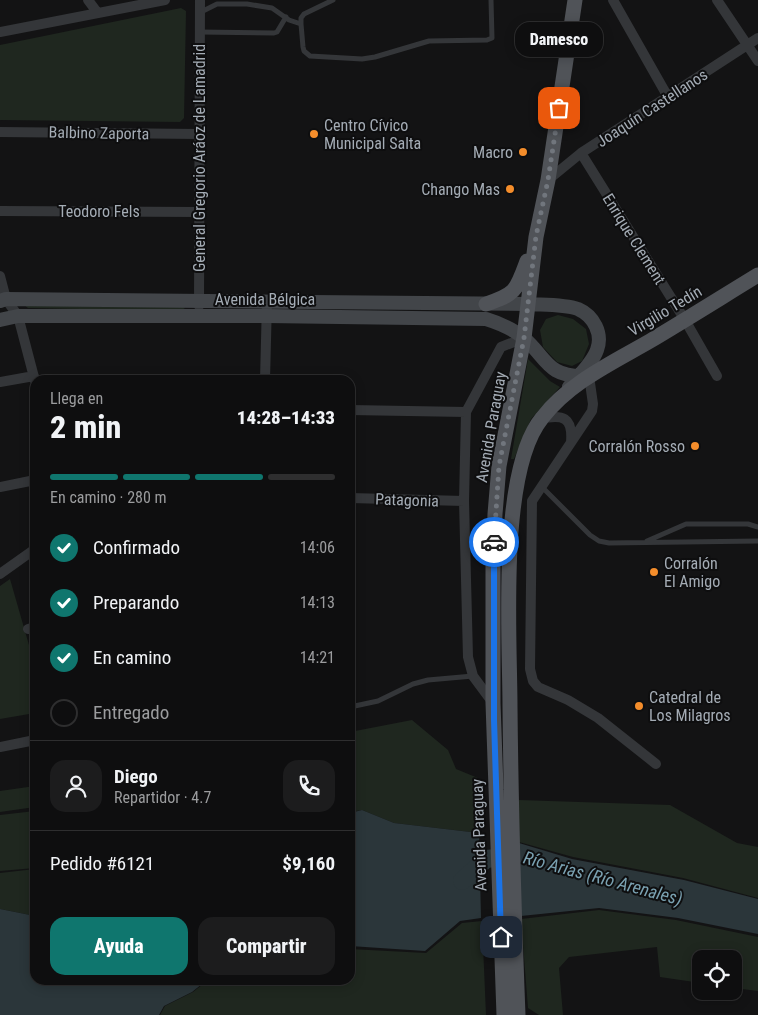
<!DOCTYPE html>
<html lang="es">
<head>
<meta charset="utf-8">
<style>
  :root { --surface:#0e0e0f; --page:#1c1c1d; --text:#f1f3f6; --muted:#9b9c9e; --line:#2e2e2f; --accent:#0f766e }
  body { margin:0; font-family:"Roboto Condensed",sans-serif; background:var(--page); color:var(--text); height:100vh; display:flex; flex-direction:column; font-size:19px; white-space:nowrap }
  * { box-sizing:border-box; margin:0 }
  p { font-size:16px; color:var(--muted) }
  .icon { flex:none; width:28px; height:28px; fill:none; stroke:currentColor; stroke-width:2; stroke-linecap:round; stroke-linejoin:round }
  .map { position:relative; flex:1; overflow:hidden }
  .panel { position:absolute; left:30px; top:375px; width:325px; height:610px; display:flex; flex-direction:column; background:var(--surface); border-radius:15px; box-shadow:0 2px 12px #0003,0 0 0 1px var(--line) }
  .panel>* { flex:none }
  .tools { position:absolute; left:692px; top:950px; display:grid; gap:10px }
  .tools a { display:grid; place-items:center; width:50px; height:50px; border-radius:10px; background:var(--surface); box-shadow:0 2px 12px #0003,0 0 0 1px var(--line); font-size:25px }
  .pin { position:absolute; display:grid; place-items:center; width:42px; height:42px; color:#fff; margin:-21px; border-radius:10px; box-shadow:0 2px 8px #0006 }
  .courier { position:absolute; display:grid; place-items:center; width:50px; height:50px; margin:-25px; border:4px solid #1a73e8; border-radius:50%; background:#fff; color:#222; box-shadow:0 1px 6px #0007 }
  .bubble { position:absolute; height:35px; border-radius:15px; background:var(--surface); box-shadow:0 2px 12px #0003,0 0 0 1px var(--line); font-size:16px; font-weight:800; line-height:35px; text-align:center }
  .head em { font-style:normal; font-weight:800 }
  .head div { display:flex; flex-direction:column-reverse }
  .head { display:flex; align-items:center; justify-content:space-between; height:85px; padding:0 20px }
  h1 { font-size:32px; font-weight:800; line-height:38px }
  .bar { display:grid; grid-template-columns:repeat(4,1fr); gap:8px 5px; align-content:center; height:60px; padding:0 20px }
  .bar i { height:6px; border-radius:4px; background:var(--line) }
  .bar .current { background:var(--accent) }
  .bar p { grid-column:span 4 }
  .line { display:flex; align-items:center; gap:12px; padding:0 20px; border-top:1px solid var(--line) }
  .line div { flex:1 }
  .round { display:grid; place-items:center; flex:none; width:52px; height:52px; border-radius:15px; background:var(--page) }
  ol { padding:0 20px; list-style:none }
  li { display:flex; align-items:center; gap:15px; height:55px }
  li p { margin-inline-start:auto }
  li .icon { padding:5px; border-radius:50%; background:var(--accent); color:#fff; stroke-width:4 }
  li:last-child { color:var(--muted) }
  li i { width:28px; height:28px; border:2px solid var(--line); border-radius:50% }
  .primary-button { display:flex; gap:10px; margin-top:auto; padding:10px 20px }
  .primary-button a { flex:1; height:58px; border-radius:15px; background:var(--accent); color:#fff; font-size:20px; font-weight:800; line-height:58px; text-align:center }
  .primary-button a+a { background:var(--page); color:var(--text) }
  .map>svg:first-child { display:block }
  .green { fill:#1f271f }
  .water { fill:#2b363a }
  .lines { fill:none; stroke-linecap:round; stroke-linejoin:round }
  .river { stroke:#2b363a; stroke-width:18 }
  .lane { stroke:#343639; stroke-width:5 }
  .street { stroke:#343639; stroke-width:10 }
  .secondary { stroke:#424549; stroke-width:14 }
  .primary { stroke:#505358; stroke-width:15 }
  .done { stroke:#71767d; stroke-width:5; stroke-dasharray:0 9 }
  .route { stroke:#1a73e8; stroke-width:6 }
  .poi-dot { fill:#f48d2b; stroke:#0e0e0f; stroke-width:2 }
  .labels { text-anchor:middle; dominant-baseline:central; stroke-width:4; stroke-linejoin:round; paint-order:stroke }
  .street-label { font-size:16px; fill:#a4acb5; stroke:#0e0e0f }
  .poi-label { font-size:16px; fill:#a4acb5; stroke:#0e0e0f; text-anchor:start }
  .water-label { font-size:18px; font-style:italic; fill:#7aa1b1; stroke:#0e0e0f }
</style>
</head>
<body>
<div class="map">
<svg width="758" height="1015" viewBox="0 0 758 1015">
  <rect width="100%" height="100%" fill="#131314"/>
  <!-- green -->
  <path class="green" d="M181,8L186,11L184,118L180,122L0,120V45Z
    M24,305L184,306L185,308L181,311L28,308Z
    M558,315L573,319L586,329L589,344L582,361L572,366L557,362L543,347L540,330L546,319Z
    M528,359L550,381L560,387L531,419L514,459H511Z
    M10,579L35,666V713L0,719V586Z
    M412,720L448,750L456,769L478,778L479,833L394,823L362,810L350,812V732Z
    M35,786V807L0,812V791Z
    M519,800L670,805L737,843L758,847V898L683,878L573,857L519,842Z
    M35,811V868L0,871V815Z
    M35,869V916L0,909V873Z
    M599,910L676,920L758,937V991L734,988V959H701V983L660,977L657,947L569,957L559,968L563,1015H539L528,1008L521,919Z
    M482,921L486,1015H160L165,1006L193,992L208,980H350V949L426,953L462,923Z"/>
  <!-- water -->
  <path class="water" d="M362,810L394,823L479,833L481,918L460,921L425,951L350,946V813Z
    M519,843L572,859L684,880L758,899V934L678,918L599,908L521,916Z
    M0,909L35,916V980H207L192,992L164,1006L159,1015H0Z"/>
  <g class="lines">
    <!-- river -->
    <path class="river" d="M462,881L486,859L515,856"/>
    <!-- lane -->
    <path class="lane" d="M333,0L304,14L301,18V24L303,47L304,51L310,56L362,59L375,57L429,41L487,40L492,38L491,0
      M201,12L217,4H247L272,8L289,20L301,24
      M200,32L274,33L277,32L286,17
      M541,486L590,535L599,541L609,543L758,541
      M647,541L686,524H748L758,527
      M350,707L378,701L413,684L428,680L473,676"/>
    <!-- street -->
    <path class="street" d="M88,0L97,12
      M613,0L668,97
      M717,0L758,61
      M0,32L165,0
      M0,132L199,134
      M581,153L685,320L717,376
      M548,180L581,153L758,38
      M0,211L198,212
      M0,276L6,299L18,316L35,381
      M199,306L200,0
      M589,376L593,404L592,411L532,501L530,669L533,681L538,687L568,700L598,718L656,764
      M265,380L267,301
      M0,382L34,376
      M350,410L466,412
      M540,419C563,414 573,417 571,442
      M0,487L35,480
      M350,498L464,501
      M0,574L35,549
      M28,629L35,627
      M493,703L473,676L468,657L464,501L466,412L501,347L524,338
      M0,747L35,740"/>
    <!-- secondary -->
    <path class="secondary" d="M0,301L6,299L528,304C542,305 564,304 578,309C594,316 603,334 597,350C592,364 578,376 569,387
      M0,320L18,316H266L486,319C499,323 513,329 524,338C547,358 547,377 584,376"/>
    <!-- primary -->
    <path class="primary" d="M486,304C516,294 516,291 527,261
      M504,1015L493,703V558L495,514L499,466L524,338L536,237L548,180L575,0
      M518,1015C514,912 511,810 510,707C510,637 498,472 542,418C570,382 612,363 650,341C687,319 722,297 758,275"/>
  </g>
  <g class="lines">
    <!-- done -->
    <path class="done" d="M494,542L499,466L524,338L536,236L548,180L559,108"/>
    <!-- route -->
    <path class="route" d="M494,542V720L501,937"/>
  </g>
  <!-- markers -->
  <g class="poi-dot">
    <circle cx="314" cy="134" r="5"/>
    <circle cx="523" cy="152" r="5"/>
    <circle cx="510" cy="189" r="5"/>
    <circle cx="695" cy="446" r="5"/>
    <circle cx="654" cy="572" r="5"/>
    <circle cx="639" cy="706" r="5"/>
  </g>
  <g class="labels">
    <!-- street labels -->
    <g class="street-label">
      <text transform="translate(652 108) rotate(-33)">Joaquín Castellanos</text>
      <text transform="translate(99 133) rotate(1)">Balbino Zaporta</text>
      <text transform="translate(199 158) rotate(-90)">General Gregorio Aráoz de Lamadrid</text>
      <text x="99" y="211">Teodoro Fels</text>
      <text transform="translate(634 239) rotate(58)">Enrique Clement</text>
      <text x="265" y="299">Avenida Bélgica</text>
      <text transform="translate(665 311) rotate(-31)">Virgilio Tedín</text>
      <text transform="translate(491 427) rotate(-80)">Avenida Paraguay</text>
      <text transform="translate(407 500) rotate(2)">Patagonia</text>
      <text transform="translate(479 835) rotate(-92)">Avenida Paraguay</text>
    </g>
    <!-- poi labels -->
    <g class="poi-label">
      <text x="324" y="125">Centro Cívico<tspan x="324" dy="18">Municipal Salta</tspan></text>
      <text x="513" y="152" text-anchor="end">Macro</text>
      <text x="500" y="189" text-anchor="end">Chango Mas</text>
      <text x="685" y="446" text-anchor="end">Corralón Rosso</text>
      <text x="664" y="563">Corralón<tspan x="664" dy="18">El Amigo</tspan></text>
      <text x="649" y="697">Catedral de<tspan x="649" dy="18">Los Milagros</tspan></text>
    </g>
    <!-- water labels -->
    <g class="water-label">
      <text transform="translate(603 878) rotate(15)">Río Arias (Río Arenales)</text>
    </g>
  </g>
</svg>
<div class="tools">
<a><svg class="icon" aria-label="locate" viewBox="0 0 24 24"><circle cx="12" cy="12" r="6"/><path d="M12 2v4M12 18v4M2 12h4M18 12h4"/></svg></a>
</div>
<div class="pin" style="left:559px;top:108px;background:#ea580c"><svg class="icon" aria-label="bag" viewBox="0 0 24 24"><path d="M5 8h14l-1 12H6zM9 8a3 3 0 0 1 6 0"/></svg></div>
<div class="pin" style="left:501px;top:937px;background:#1f2937"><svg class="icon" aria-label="home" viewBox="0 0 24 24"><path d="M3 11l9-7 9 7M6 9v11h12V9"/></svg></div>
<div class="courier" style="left:494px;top:542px"><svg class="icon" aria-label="car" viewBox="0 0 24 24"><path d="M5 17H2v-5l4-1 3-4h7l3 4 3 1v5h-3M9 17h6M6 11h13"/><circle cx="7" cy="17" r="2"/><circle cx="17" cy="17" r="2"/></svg></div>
<div class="bubble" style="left:515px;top:22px;width:88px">Damesco</div>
<section class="panel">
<div class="head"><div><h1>2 min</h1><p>Llega en</p></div><em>14:28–14:33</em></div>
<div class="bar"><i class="current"></i><i class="current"></i><i class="current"></i><i></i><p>En camino · 280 m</p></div>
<ol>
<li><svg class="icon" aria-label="check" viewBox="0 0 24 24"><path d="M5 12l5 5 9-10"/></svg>Confirmado<p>14:06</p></li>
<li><svg class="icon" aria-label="check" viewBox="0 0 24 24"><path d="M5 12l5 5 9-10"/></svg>Preparando<p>14:13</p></li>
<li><svg class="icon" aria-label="check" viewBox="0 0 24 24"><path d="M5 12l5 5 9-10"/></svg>En camino<p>14:21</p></li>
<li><i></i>Entregado</li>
</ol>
<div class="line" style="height:90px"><a class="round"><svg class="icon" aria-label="person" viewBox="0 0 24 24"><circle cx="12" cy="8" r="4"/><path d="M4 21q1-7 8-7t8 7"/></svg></a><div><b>Diego</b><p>Repartidor · 4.7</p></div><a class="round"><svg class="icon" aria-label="phone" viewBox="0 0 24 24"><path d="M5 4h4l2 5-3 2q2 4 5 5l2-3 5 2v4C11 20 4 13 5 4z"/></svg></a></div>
<div class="line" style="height:65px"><div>Pedido #6121</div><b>$9,160</b></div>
<div class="primary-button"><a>Ayuda</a><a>Compartir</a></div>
</section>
</div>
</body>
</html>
